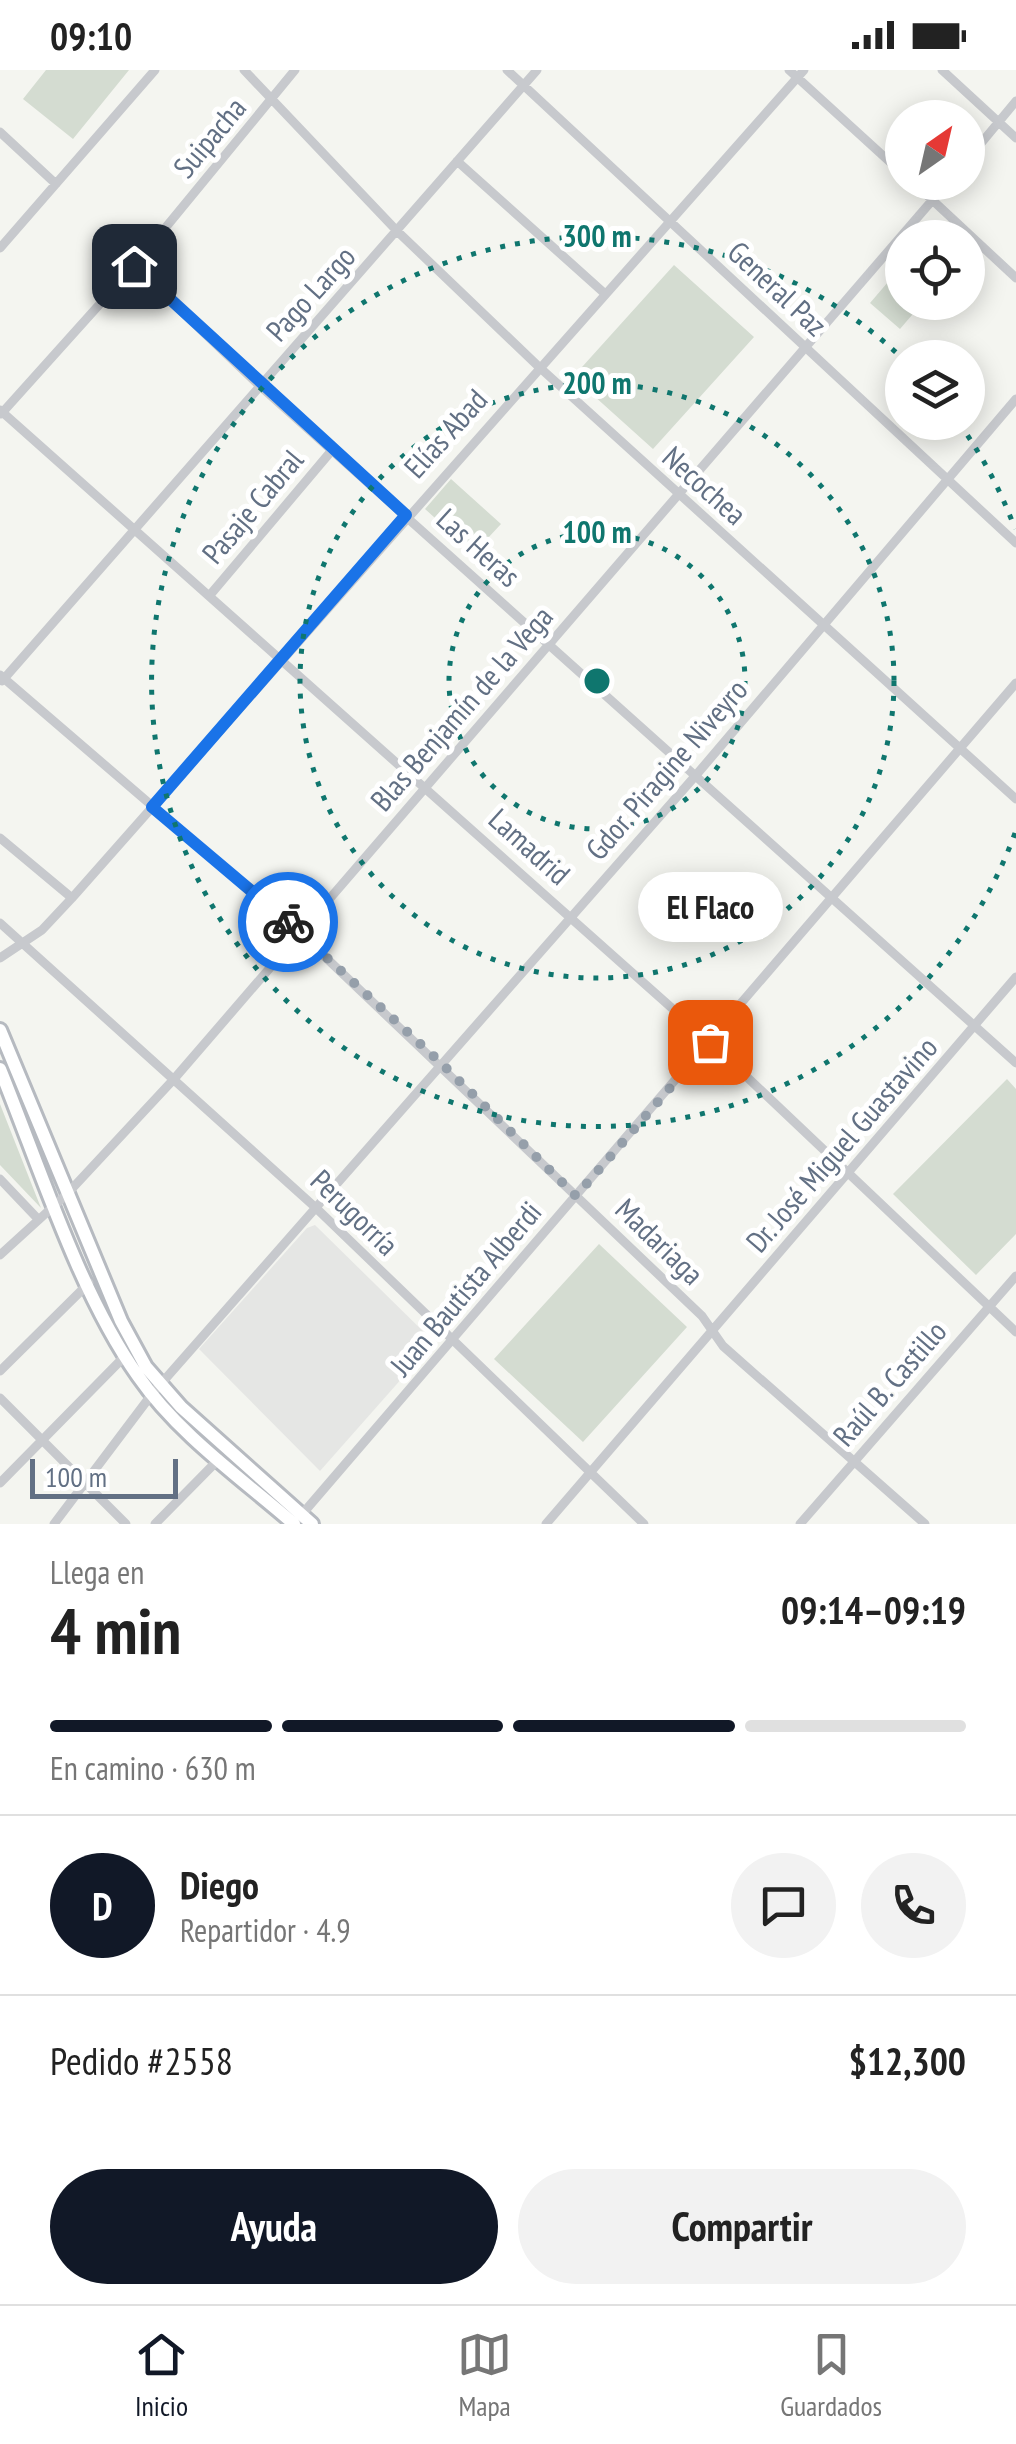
<!DOCTYPE html>
<html lang="es">
<head>
<meta charset="utf-8">
<style>
  :root { --surface:#fff; --page:#f2f2f2; --text:#222; --muted:#767676; --line:#e0e0e0; --accent:#111827 }
  body { margin:0; font-family:"PT Sans Narrow",sans-serif; background:var(--page); color:var(--text); height:100vh; display:flex; flex-direction:column; font-size:38px; white-space:nowrap }
  * { box-sizing:border-box; margin:0 }
  p { font-size:32px; color:var(--muted) }
  .icon { flex:none; width:55px; height:55px; fill:none; stroke:currentColor; stroke-width:2; stroke-linecap:round; stroke-linejoin:round }
  .map { position:relative; height:1454px; overflow:hidden }
  .details { display:flex; flex-direction:column; background:var(--surface); flex:1 }
  .details>* { flex:none }
  .needle { width:65px; rotate:34deg }
  .controls { position:absolute; left:885px; top:30px; display:grid; gap:20px }
  .controls a { display:grid; place-items:center; width:100px; height:100px; border-radius:50%; background:var(--surface); box-shadow:0 5px 25px #0003; font-size:50px }
  .scale { position:absolute; left:30px; bottom:25px; width:148px; box-sizing:border-box; padding-left:10px; border:5px solid #627084; border-top:0; font-size:28px; line-height:35px; white-space:nowrap; color:#627084; -webkit-text-stroke:8px #fff; paint-order:stroke }
  .pin { position:absolute; display:grid; place-items:center; width:85px; height:85px; color:#fff; margin:-42px; border-radius:20px; box-shadow:0 5px 15px #0006 }
  .courier { position:absolute; display:grid; place-items:center; width:100px; height:100px; margin:-50px; border:8px solid #1a73e8; border-radius:50%; background:#fff; color:#222; box-shadow:0 2px 12px #0007 }
  .bubble { position:absolute; height:70px; border-radius:35px; background:var(--surface); box-shadow:0 5px 25px #0003; font-size:32px; font-weight:700; line-height:70px; text-align:center }
  .summary em { font-style:normal; font-weight:700 }
  .summary div { display:flex; flex-direction:column-reverse }
  .summary { display:flex; align-items:center; justify-content:space-between; height:170px; padding:0 50px }
  h1 { font-size:65px; font-weight:700; line-height:75px }
  .bar { display:grid; grid-template-columns:repeat(4,1fr); gap:15px 10px; align-content:center; height:120px; padding:0 50px }
  .bar i { height:12px; border-radius:8px; background:var(--line) }
  .bar .on { background:var(--accent) }
  .bar p { grid-column:span 4 }
  .line { display:flex; align-items:center; gap:25px; padding:0 50px; border-top:2px solid var(--line) }
  .line div { flex:1 }
  .round { display:grid; place-items:center; flex:none; width:105px; height:105px; border-radius:52px; background:var(--page) }
  .button { display:flex; gap:20px; margin-top:auto; padding:20px 50px }
  .button a { flex:1; height:115px; border-radius:60px; background:var(--accent); color:#fff; font-size:40px; font-weight:700; line-height:115px; text-align:center }
  .button a+a { background:var(--page); color:var(--text) }
  .status { display:flex; justify-content:space-between; align-items:center; height:70px; padding:0 50px; background:var(--surface); direction:ltr }
  .status svg { height:28px; fill:currentColor }
  .menu { display:flex; justify-content:space-around; align-items:center; height:140px; border-top:2px solid var(--line); background:var(--surface); font-size:28px; color:var(--muted) }
  .menu a { display:grid; justify-items:center; gap:5px }
  .menu .on { color:var(--accent) }
  .map>svg:first-child { display:block }
  .built { fill:#e5e6e4 }
  .green { fill:#d4dcd1 }
  .lines { fill:none; stroke-linecap:round; stroke-linejoin:round }
  .secondary-casing { stroke:#b6bac0; stroke-width:18 }
  .street { stroke:#c7c9cd; stroke-width:9 }
  .secondary { stroke:#fff; stroke-width:12 }
  .done { stroke:#959faa; stroke-width:10; stroke-dasharray:0 18 }
  .route { stroke:#1a73e8; stroke-width:12 }
  .ring { fill:none; stroke:#0f766e; stroke-width:5; stroke-dasharray:5 10 }
  .labels { text-anchor:middle; dominant-baseline:central; stroke-width:10; stroke-linejoin:round; paint-order:stroke }
  .street-label { font-size:30px; fill:#627084; stroke:#fff }
  .centre { fill:#0f766e; stroke:#fff; stroke-width:5 }
  .ring-label { font-size:30px; text-anchor:middle; font-weight:bold; fill:#0f766e; stroke:#fff; stroke-width:10; stroke-linejoin:round; paint-order:stroke }
</style>
</head>
<body>
<div class="status"><b>09:10</b><svg viewBox="0 0 49 12"><path d="M0 12V9h3v3zM5 12V6h3v6zM10 12V3h3v9zM15 12V0h3v12zM26 1h20v11H26zM47 4h2v5h-2z"/></svg></div>
<div class="map">
<svg width="1016" height="1454" viewBox="0 0 1016 1454">
  <rect width="100%" height="100%" fill="#f4f5f0"/>
  <!-- built -->
  <path class="built" d="M315,1155L434,1272L320,1401L199,1279L307,1158Z"/>
  <!-- green -->
  <path class="green" d="M46,0H129L73,69L23,29Z
    M674,195L754,267L653,379L573,307Z
    M888,212L902,225V232L918,238L900,259L870,233Z
    M451,409L501,454L474,483L425,439Z
    M1007,1009L1016,1019V1164L976,1205L893,1124Z
    M0,1034L41,1138L0,1095Z
    M599,1174L687,1257L583,1372L494,1289Z"/>
  <g class="lines">
    <defs>
      <path id="secondary" d="M0,960L121,1251L146,1297L181,1337L312,1454
        M0,999C39,1095 79,1223 138,1306C178,1364 241,1408 294,1454"/>
    </defs>
    <!-- secondary casing -->
    <use href="#secondary" class="secondary-casing"/>
    <!-- street -->
    <path class="street" d="M244,0L397,161L538,296L1016,729
      M507,0L1016,473
      M789,0L902,103
      M942,0L1016,68
      M0,62L56,114
      M968,89L1016,31
      M457,91L603,222
      M913,112L1016,208
      M0,178L155,0
      M134,196L260,316L1016,993
      M0,340L710,972L1016,1262
      M1,344L134,196L295,0
      M210,525L333,379
      M0,605L300,863L702,1246L723,1276L925,1454
      M2,611L537,0
      M0,768L72,828
      M0,853L316,1138L644,1454
      M0,888L42,860L72,828L804,0
      M0,1109L38,1149
      M0,1185L67,1124L174,1009L948,112
      M0,1301L89,1213
      M0,1328L126,1454
      M0,1413L125,1286
      M298,1449L1016,613
      M54,1454L152,1324L697,704L1016,329
      M155,1454L219,1389
      M546,1454L1016,907
      M800,1454L1016,1206"/>
    <!-- secondary -->
    <use href="#secondary" class="secondary"/>
  </g>
  <g class="lines">
    <!-- done -->
    <path class="done" d="M288,852L440,992L576,1126L710,972"/>
    <!-- route -->
    <path class="route" d="M134,196L406,445L152,737L288,852"/>
  </g>
  <!-- distance rings -->
  <g class="ring">
    <circle cx="597" cy="611" r="148"/>
    <circle cx="597" cy="611" r="297"/>
    <path d="M1015 763A445 445 0 1 1 900 286M959 353A445 445 0 0 1 1015 459"/>
  </g>
  <g class="labels">
    <!-- street labels -->
    <g class="street-label">
      <text transform="translate(209 67) rotate(-50)">Suipacha</text>
      <text transform="translate(778 218) rotate(43)">General Paz</text>
      <text transform="translate(310 223) rotate(-48)">Pago Largo</text>
      <text transform="translate(445 363) rotate(-48)">Elías Abad</text>
      <text transform="translate(705 415) rotate(42)">Necochea</text>
      <text transform="translate(252 436) rotate(-50)">Pasaje Cabral</text>
      <text transform="translate(479 477) rotate(42)">Las Heras</text>
      <text transform="translate(461 638) rotate(-49)">Blas Benjamín de la Vega</text>
      <text transform="translate(666 699) rotate(-49)">Gdor. Piragine Niveyro</text>
      <text transform="translate(530 776) rotate(42)">Lamadrid</text>
      <text transform="translate(841 1074) rotate(-49)">Dr. José Miguel Guastavino</text>
      <text transform="translate(355 1142) rotate(44)">Perugorría</text>
      <text transform="translate(660 1171) rotate(44)">Madariaga</text>
      <text transform="translate(465 1218) rotate(-50)">Juan Bautista Alberdi</text>
      <text transform="translate(889 1313) rotate(-49)">Raúl B. Castillo</text>
    </g>
  </g>
  <circle cx="597" cy="611" r="15" class="centre"/>
  <g class="ring-label">
    <text x="597" y="177">300 m</text>
    <text x="597" y="324">200 m</text>
    <text x="597" y="473">100 m</text>
  </g>
</svg>
<div class="controls">
<a><svg class="needle" viewBox="-14 -14 28 28"><path d="M0-13l5 13h-10z" fill="#e53935"/><path d="M0 13l5-13h-10z" fill="#767676"/></svg></a>
<a><svg class="icon" aria-label="locate" viewBox="0 0 24 24"><circle cx="12" cy="12" r="6"/><path d="M12 2v4M12 18v4M2 12h4M18 12h4"/></svg></a>
<a><svg class="icon" aria-label="layers" viewBox="0 0 24 24"><path d="M12 4l9 5-9 5-9-5zM3 14l9 5 9-5"/></svg></a>
</div>
<div class="scale">100 m</div>
<div class="pin" style="left:710px;top:972px;background:#ea580c"><svg class="icon" aria-label="bag" viewBox="0 0 24 24"><path d="M5 8h14l-1 12H6zM9 8a3 3 0 0 1 6 0"/></svg></div>
<div class="pin" style="left:134px;top:196px;background:#1f2937"><svg class="icon" aria-label="home" viewBox="0 0 24 24"><path d="M3 11l9-7 9 7M6 9v11h12V9"/></svg></div>
<div class="courier" style="left:288px;top:852px"><svg class="icon" aria-label="bike" viewBox="0 0 24 24"><circle cx="6" cy="16" r="4"/><circle cx="18" cy="16" r="4"/><path d="M6 16l4-8h5l3 8M10 8l3 8H6M13 5h3"/></svg></div>
<div class="bubble" style="left:638px;top:802px;width:145px">El Flaco</div>
</div>
<section class="details">
<div class="summary"><div><h1>4 min</h1><p>Llega en</p></div><em>09:14–09:19</em></div>
<div class="bar"><i class="on"></i><i class="on"></i><i class="on"></i><i></i><p>En camino · 630 m</p></div>
<div class="line" style="height:180px"><b class="round" style="background:var(--accent);color:#fff">D</b><div><b>Diego</b><p>Repartidor · 4.9</p></div><a class="round"><svg class="icon" aria-label="chat" viewBox="0 0 24 24"><path d="M4 5h16v11H9l-5 4z"/></svg></a><a class="round"><svg class="icon" aria-label="phone" viewBox="0 0 24 24"><path d="M5 4h4l2 5-3 2q2 4 5 5l2-3 5 2v4C11 20 4 13 5 4z"/></svg></a></div>
<div class="line" style="height:130px"><div>Pedido #2558</div><b>$12,300</b></div>
<div class="button"><a>Ayuda</a><a>Compartir</a></div>
</section>
<nav class="menu">
<a class="on"><svg class="icon" aria-label="home" viewBox="0 0 24 24"><path d="M3 11l9-7 9 7M6 9v11h12V9"/></svg>Inicio</a>
<a><svg class="icon" aria-label="map" viewBox="0 0 24 24"><path d="M3 6l6-2 6 2 6-2v14l-6 2-6-2-6 2zM9 4v14M15 6v14"/></svg>Mapa</a>
<a><svg class="icon" aria-label="saved" viewBox="0 0 24 24"><path d="M7 4h10v16l-5-4-5 4z"/></svg>Guardados</a>
</nav>
</body>
</html>
